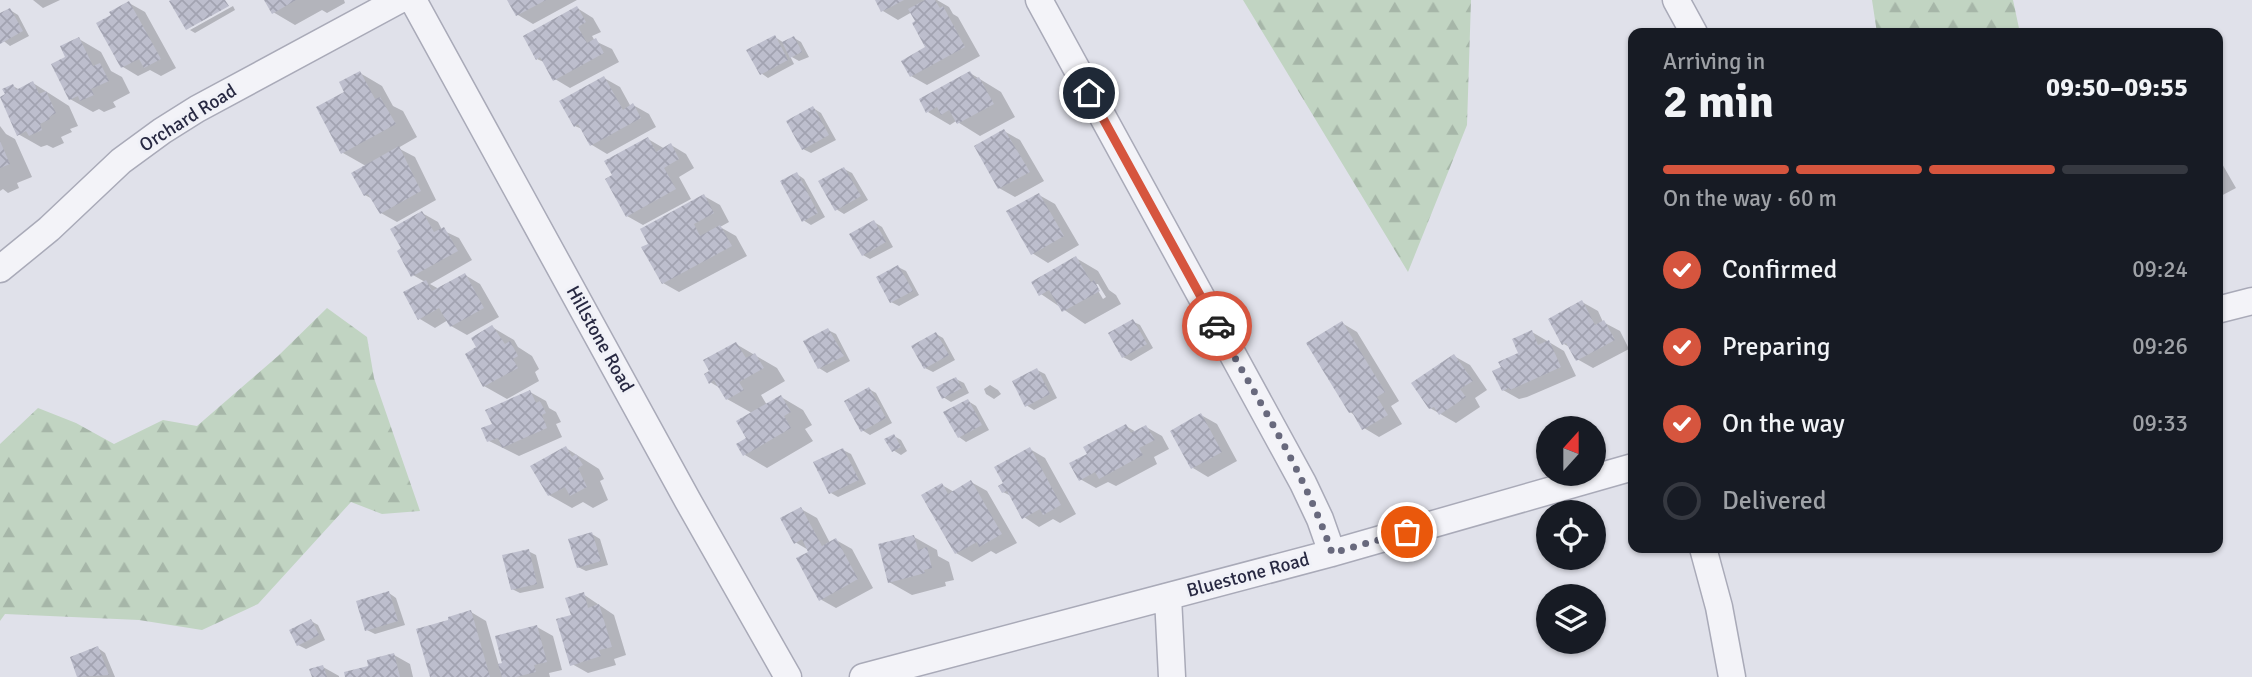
<!DOCTYPE html>
<html lang="en">
<head>
<meta charset="utf-8">
<style>
  :root { --surface:#171b24; --page:#20242c; --text:#f1f3f6; --muted:#9ea1a6; --line:#363941; --accent:#d6553e }
  body { margin:0; font-family:Signika,sans-serif; background:var(--page); color:var(--text); height:100vh; display:flex; flex-direction:column; font-size:26px; white-space:nowrap }
  * { box-sizing:border-box; margin:0 }
  p { font-size:23px; color:var(--muted) }
  .icon { flex:none; width:38px; height:38px; fill:none; stroke:currentColor; stroke-width:2; stroke-linecap:round; stroke-linejoin:round }
  .map { position:relative; flex:1; overflow:hidden }
  .panel { position:absolute; left:1628px; top:28px; width:595px; height:525px; display:flex; flex-direction:column; background:var(--surface); border-radius:14px; box-shadow:0 2px 5px #0004 }
  .panel>* { flex:none }
  .needle { width:46px; rotate:21deg }
  .controls { position:absolute; left:1536px; top:416px; display:grid; gap:14px }
  .controls a { display:grid; place-items:center; width:70px; height:70px; border-radius:50%; background:var(--surface); box-shadow:0 2px 5px #0004; font-size:35px }
  .pin { position:absolute; display:grid; place-items:center; width:60px; height:60px; color:#fff; margin:-30px; border:4px solid #fff; border-radius:50%; box-shadow:0 2px 7px #0007 }
  .courier { position:absolute; display:grid; place-items:center; width:70px; height:70px; margin:-35px; border:5px solid #d6553e; border-radius:50%; background:#fff; color:#222; box-shadow:0 2px 9px #0007 }
  .overview em { font-style:normal; font-weight:800 }
  .overview div { display:flex; flex-direction:column-reverse }
  .overview { display:flex; align-items:center; justify-content:space-between; height:119px; padding:0 35px }
  h1 { font-size:46px; font-weight:800; line-height:52px }
  .bar { display:grid; grid-template-columns:repeat(4,1fr); gap:10px 7px; align-content:center; height:84px; padding:0 35px }
  .bar i { height:9px; border-radius:5px; background:var(--line) }
  .bar .on { background:var(--accent) }
  .bar p { grid-column:span 4 }
  ol { padding:0 35px; list-style:none }
  li { display:flex; align-items:center; gap:21px; height:77px }
  li p { margin-inline-start:auto }
  li .icon { padding:7px; border-radius:50%; background:var(--accent); color:#fff; stroke-width:4 }
  li:last-child { color:var(--muted) }
  li i { width:38px; height:38px; border:4px solid var(--line); border-radius:50% }
  .map>svg:first-child { display:block }
  .forest { fill:url(#forest-firs) }
  .shadow { fill:#0003; fill-rule:evenodd }
  .building { fill:url(#building-cross-hatch) }
  .lines { fill:none; stroke-linecap:round; stroke-linejoin:round }
  .minor-casing { stroke:#a9aab8; stroke-width:29 }
  .minor { stroke:#f3f3f8; stroke-width:26 }
  .done { stroke:#68697d; stroke-width:7; stroke-dasharray:0 12.6 }
  .route { stroke:#d6553e; stroke-width:9 }
  .labels { text-anchor:middle; dominant-baseline:central; stroke-width:6; stroke-linejoin:round; paint-order:stroke }
  .street-label { font-size:19px; fill:#282942; stroke:#f0f1f7 }
</style>
</head>
<body>
<div class="map">
<svg width="2252" height="677" viewBox="0 0 2252 677">
  <defs>
    <pattern id="forest-firs" width="22" height="20" patternUnits="userSpaceOnUse" patternTransform="scale(1.75)"><rect width="22" height="20" fill="#c1d4c2"/><path d="M5 1l3.5 6h-7zM16 11l3.5 6h-7z" fill="#a6b6a8"/></pattern>
    <pattern id="building-cross-hatch" width="8" height="8" patternUnits="userSpaceOnUse" patternTransform="scale(1.75)"><rect width="8" height="8" fill="#bdbecd"/><path d="M0 0l8 8M0 8l8-8" fill="none" stroke="#a2a3b1"/></pattern>
  </defs>
  <rect width="100%" height="100%" fill="#e0e1ea"/>
  <!-- forest -->
  <path class="forest" d="M1243,0H1471L1467,125L1408,272Z
    M1872,0H2013L2020,33H1877Z
    M327,308L367,337L374,378L420,511L382,514L351,502L258,604L202,630L139,620L5,614L0,621V444L38,408L76,423L114,444L163,420L197,426L278,356Z"/>
  <!-- shadow -->
  <path class="shadow" d="M33,0H60L43,8Z
    M266,0H344L345,3L327,13L322,10L295,25L273,12Z
    M509,0H577L533,24L518,15Z
    M877,0H937L949,7L953,14L958,17L980,56L927,85L911,76L928,48L912,12L898,20L883,11Z
    M129,3L145,12L176,68L161,76L150,70L138,76L123,67L99,24Z
    M233,6L235,10L195,33L190,30Z
    M577,8L593,18L601,32L592,36L595,41L612,49L619,62L570,88L555,79L546,63L537,59Z
    M10,10L18,15L29,36L10,46L0,38V15Z
    M775,37L784,43L794,38L801,42L809,57L799,61L790,56L794,64L768,78L761,73Z
    M79,39L101,52L111,71L122,77L130,93L113,102L116,107L104,112L99,109L93,112L70,99L68,57Z
    M360,73L382,86L393,106L403,111L417,137L398,148L415,157L436,200L397,222L381,213L374,200L365,195L366,166L343,153L346,92Z
    M970,73L1001,92L1015,117L980,136L956,121L950,125L928,112Z
    M604,78L620,87L631,107L633,105L649,114L656,127L607,154L592,145L584,130L575,126Z
    M33,83L69,106L78,126L70,129L72,132L61,137L64,143L53,148L47,145L41,147L18,134L13,86L20,90Z
    M813,108L821,113L836,140L811,153L803,149Z
    M0,126L6,134L15,139L32,177L17,183L19,188L8,193L3,189L0,191Z
    M1004,131L1020,140L1044,181L1015,197L999,188Z
    M648,139L665,149L671,145L686,154L694,168L679,177L691,199L643,225L627,216L614,176Z
    M2217,155L2236,188L2217,198Z
    M844,169L852,173L868,200L844,214L836,209Z
    M797,174L804,179L825,217L811,225L803,220Z
    M1039,195L1055,204L1079,245L1048,263L1032,253Z
    M704,196L720,205L729,222L720,227L736,236L747,256L679,292L663,283Z
    M422,213L438,222L442,230L459,238L472,260L430,284L439,289L465,275L480,284L499,317L467,335L451,326L448,320L435,328L420,319L425,282L413,275Z
    M874,222L882,227L893,247L870,259L863,255Z
    M1076,258L1098,271L1109,290L1116,295L1121,304L1085,324L1041,294ZM1094,284H1098L1106,297L1103,299Z
    M898,267L906,271L919,295L899,306L891,302Z
    M1582,302L1598,311L1603,322L1620,331L1629,349L1593,368L1577,359L1571,348L1564,344Z
    M1132,321L1140,325L1153,348L1131,361L1123,357Z
    M1342,323L1357,332L1399,401L1391,406L1402,424L1379,437L1364,428L1356,416L1350,412Z
    M492,327L514,340L518,347L532,356L539,369L535,372L539,381L507,399L484,386L478,348Z
    M828,330L836,334L850,361L827,373L819,368Z
    M1532,332L1564,351L1576,376L1527,397L1519,399L1503,390Z
    M936,334L943,338L955,360L933,372L925,368Z
    M736,344L777,368L785,381L761,395L767,405L781,397L803,410L812,425L805,429L813,441L767,468L745,455L752,413L727,399L720,388L710,382Z
    M1454,356L1470,365L1487,390L1475,398L1480,407L1456,423L1430,408Z
    M1037,370L1045,374L1057,398L1034,410L1026,405Z
    M956,379L964,383L969,393L951,402L943,397Z
    M990,385L998,390L1001,394L994,399L986,394L984,389Z
    M869,389L876,393L892,423L870,435L862,430Z
    M530,392L546,401L549,408L556,412L561,422L556,424L562,437L519,456L489,441L494,424Z
    M968,401L976,406L989,430L966,442L959,437Z
    M1201,415L1217,424L1237,461L1208,477L1193,468Z
    M1126,426L1136,432L1146,427L1162,436L1169,449L1154,457L1157,464L1116,486L1108,482L1096,488L1080,479L1089,455Z
    M894,436L901,440L907,451L901,455L893,450Z
    M566,448L599,469L604,479L600,481L608,500L593,508L583,502L572,508L549,495Z
    M1030,449L1045,458L1076,514L1060,523L1053,519L1039,527L1024,517L1013,497L1003,492Z
    M843,450L851,454L866,484L838,497L831,493Z
    M971,482L987,491L1017,543L996,554L991,551L972,562L956,553L942,485L954,492Z
    M801,509L817,518L830,543L836,540L852,549L873,588L836,608L820,599L810,551L795,542Z
    M592,534L600,539L608,565L586,571L578,567Z
    M914,537L937,550L938,556L949,562L954,580L945,582L946,586L912,595L889,582Z
    M528,551L536,555L544,588L520,593L512,589Z
    M389,593L396,598L405,625L375,634L367,630Z
    M583,594L614,615L626,655L614,659L616,665L588,673L572,664L573,616Z
    M471,612L486,621L499,666L504,665L537,627L553,636L562,670L549,673L550,677H432L450,621Z
    M311,621L318,625L325,640L306,649L298,645Z
    M98,648L105,653L115,677H79L72,658Z
    M394,655L410,664L413,677H347Z
    M323,667L339,676V677H314Z"/>
  <!-- building -->
  <path class="building" d="M171,0H225L229,6L186,30L169,1Z
    M264,0H296L272,14Z
    M507,0H546L516,16Z
    M875,0H904L881,12Z
    M925,0H935L940,8L943,6L965,47L910,77L901,61L925,47L912,23L915,21L908,9Z
    M129,1L161,59L144,68L139,59L121,68L96,23L111,15L109,12Z
    M577,6L586,22L578,27L587,43L596,38L604,53L553,81L540,57L536,60L523,36Z
    M10,8L23,31L0,44V13Z
    M775,35L788,60L760,75L746,50Z
    M794,36L802,52L790,58L782,42Z
    M79,37L93,66L100,63L109,81L91,89L94,95L80,101L78,96L69,100L51,64L65,57L60,46Z
    M360,71L375,99L380,97L396,124L341,154L316,107L344,92L339,82Z
    M970,71L975,79L979,77L994,104L957,124L949,110L941,115L937,107L926,113L919,99Z
    M604,76L623,110L633,103L641,118L590,146L578,124L574,127L559,101Z
    M33,81L39,94L46,91L56,113L49,117L50,119L40,124L42,130L29,136L26,131L17,136L0,97L5,94L2,89L13,84L16,90Z
    M813,106L829,135L802,150L786,121Z
    M1004,129L1030,172L998,189L974,146Z
    M648,137L656,152L671,143L679,159L664,168L676,189L626,217L605,179L612,175L604,161Z
    M0,141L10,164L0,168Z
    M399,146L421,191L380,214L368,194L364,196L351,173Z
    M844,167L861,196L835,211L818,181Z
    M797,172L818,213L802,222L780,181Z
    M1039,193L1064,236L1031,255L1006,211Z
    M704,194L714,213L694,224L700,236L720,225L732,246L662,284L641,247L648,244L640,229Z
    M422,211L434,232L444,227L458,251L411,277L397,251L401,248L390,229Z
    M874,220L886,242L862,256L849,234Z
    M1076,256L1091,282L1094,280L1100,291L1062,312L1049,290L1039,296L1031,282Z
    M898,265L913,291L890,303L876,277Z
    M465,273L484,308L450,327L439,308L418,320L403,292L426,280L432,291Z
    M1582,300L1595,325L1604,320L1615,340L1576,361L1566,343L1562,345L1548,319Z
    M1133,319L1147,344L1122,358L1108,333Z
    M1342,321L1385,392L1377,397L1388,415L1362,430L1352,412L1349,413L1306,343Z
    M492,325L505,344L510,341L518,356L513,359L518,368L483,387L465,354L476,347L471,338Z
    M828,328L844,356L818,369L803,341Z
    M1532,330L1538,345L1549,340L1561,367L1510,390L1509,388L1502,391L1492,371L1501,367L1498,362L1518,353L1512,339Z
    M936,332L949,355L924,369L911,346Z
    M736,342L746,358L755,353L764,368L739,382L744,390L726,400L714,380L709,384L704,374L709,371L703,360Z
    M1454,354L1473,381L1460,389L1466,397L1439,415L1434,407L1429,409L1411,383Z
    M1037,368L1050,394L1025,407L1012,381Z
    M956,377L962,388L942,399L936,387Z
    M869,387L886,418L861,432L844,401Z
    M530,390L536,403L540,401L546,413L542,415L547,428L502,448L498,438L487,442L481,428L492,424L485,410Z
    M781,395L791,412L784,416L791,428L743,456L736,444L746,438L736,421Z
    M968,399L982,425L958,438L943,412Z
    M1201,413L1222,452L1191,469L1170,431Z
    M1126,424L1131,433L1146,425L1155,440L1139,448L1143,455L1099,479L1095,472L1079,481L1069,463L1087,454L1083,447Z
    M894,434L901,447L892,452L884,439Z
    M566,446L572,457L576,454L583,465L578,468L587,487L570,496L565,487L548,496L530,466Z
    M1030,447L1061,505L1043,515L1040,509L1022,519L1007,491L1002,493L998,486L1003,483L994,467Z
    M843,448L859,480L829,494L813,462Z
    M971,480L1002,534L979,547L977,542L955,554L921,495L942,483L948,494Z
    M801,507L822,546L836,538L858,579L819,601L796,558L808,552L802,539L794,544L780,518Z
    M592,532L601,561L577,568L568,539Z
    M914,535L918,550L927,547L932,568L924,570L925,573L888,583L878,544Z
    M529,549L537,584L511,590L502,555Z
    M389,591L398,621L365,631L356,601Z
    M584,592L588,608L599,604L612,647L599,650L601,656L570,666L556,619L571,615L565,598Z
    M471,610L490,677H430L416,629L448,620V617Z
    M311,619L319,635L297,646L289,630Z
    M537,625L547,662L534,665L536,672L516,677H502L498,664L502,663L495,636Z
    M98,646L109,675L77,677L70,657Z
    M394,653L400,677H345L344,672L368,666L367,660Z
    M323,665L327,677H312L309,669Z"/>
  <g class="lines">
    <defs>
      <path id="minor" d="M413,0L688,501L788,677
        M1039,0L1303,483L1320,519L1332,553
        M1676,0L1694,33
        M0,269L49,229L121,161L162,131L197,109L399,0
        M2217,310L2252,301
        M1703,548L1719,607L1732,677
        M1168,597L1172,677
        M863,677L1332,553L1633,467"/>
    </defs>
    <!-- minor casing -->
    <use href="#minor" class="minor-casing"/>
    <!-- minor -->
    <use href="#minor" class="minor"/>
  </g>
  <g class="lines">
    <!-- done -->
    <path class="done" d="M1217,326C1258,400 1305,473 1332,553L1407,532"/>
    <!-- route -->
    <path class="route" d="M1089,93L1217,326"/>
  </g>
  <g class="labels">
    <!-- street labels -->
    <g class="street-label">
      <text transform="translate(188 118) rotate(-32)">Orchard Road</text>
      <text transform="translate(600 339) rotate(61)">Hillstone Road</text>
      <text transform="translate(1248 575) rotate(-15)">Bluestone Road</text>
    </g>
  </g>
</svg>
<div class="controls">
<a><svg class="needle" viewBox="-14 -14 28 28"><path d="M0-13l5 13h-10z" fill="#e53935"/><path d="M0 13l5-13h-10z" fill="#9ea1a6"/></svg></a>
<a><svg class="icon" aria-label="locate" viewBox="0 0 24 24"><circle cx="12" cy="12" r="6"/><path d="M12 2v4M12 18v4M2 12h4M18 12h4"/></svg></a>
<a><svg class="icon" aria-label="layers" viewBox="0 0 24 24"><path d="M12 4l9 5-9 5-9-5zM3 14l9 5 9-5"/></svg></a>
</div>
<div class="pin" style="left:1407px;top:532px;background:#ea580c"><svg class="icon" aria-label="bag" viewBox="0 0 24 24"><path d="M5 8h14l-1 12H6zM9 8a3 3 0 0 1 6 0"/></svg></div>
<div class="pin" style="left:1089px;top:93px;background:#1f2937"><svg class="icon" aria-label="home" viewBox="0 0 24 24"><path d="M3 11l9-7 9 7M6 9v11h12V9"/></svg></div>
<div class="courier" style="left:1217px;top:326px"><svg class="icon" aria-label="car" viewBox="0 0 24 24"><path d="M5 17H2v-5l4-1 3-4h7l3 4 3 1v5h-3M9 17h6M6 11h13"/><circle cx="7" cy="17" r="2"/><circle cx="17" cy="17" r="2"/></svg></div>
<section class="panel">
<div class="overview"><div><h1>2 min</h1><p>Arriving in</p></div><em>09:50–09:55</em></div>
<div class="bar"><i class="on"></i><i class="on"></i><i class="on"></i><i></i><p>On the way · 60 m</p></div>
<ol>
<li><svg class="icon" aria-label="check" viewBox="0 0 24 24"><path d="M5 12l5 5 9-10"/></svg>Confirmed<p>09:24</p></li>
<li><svg class="icon" aria-label="check" viewBox="0 0 24 24"><path d="M5 12l5 5 9-10"/></svg>Preparing<p>09:26</p></li>
<li><svg class="icon" aria-label="check" viewBox="0 0 24 24"><path d="M5 12l5 5 9-10"/></svg>On the way<p>09:33</p></li>
<li><i></i>Delivered</li>
</ol>
</section>
</div>
</body>
</html>
